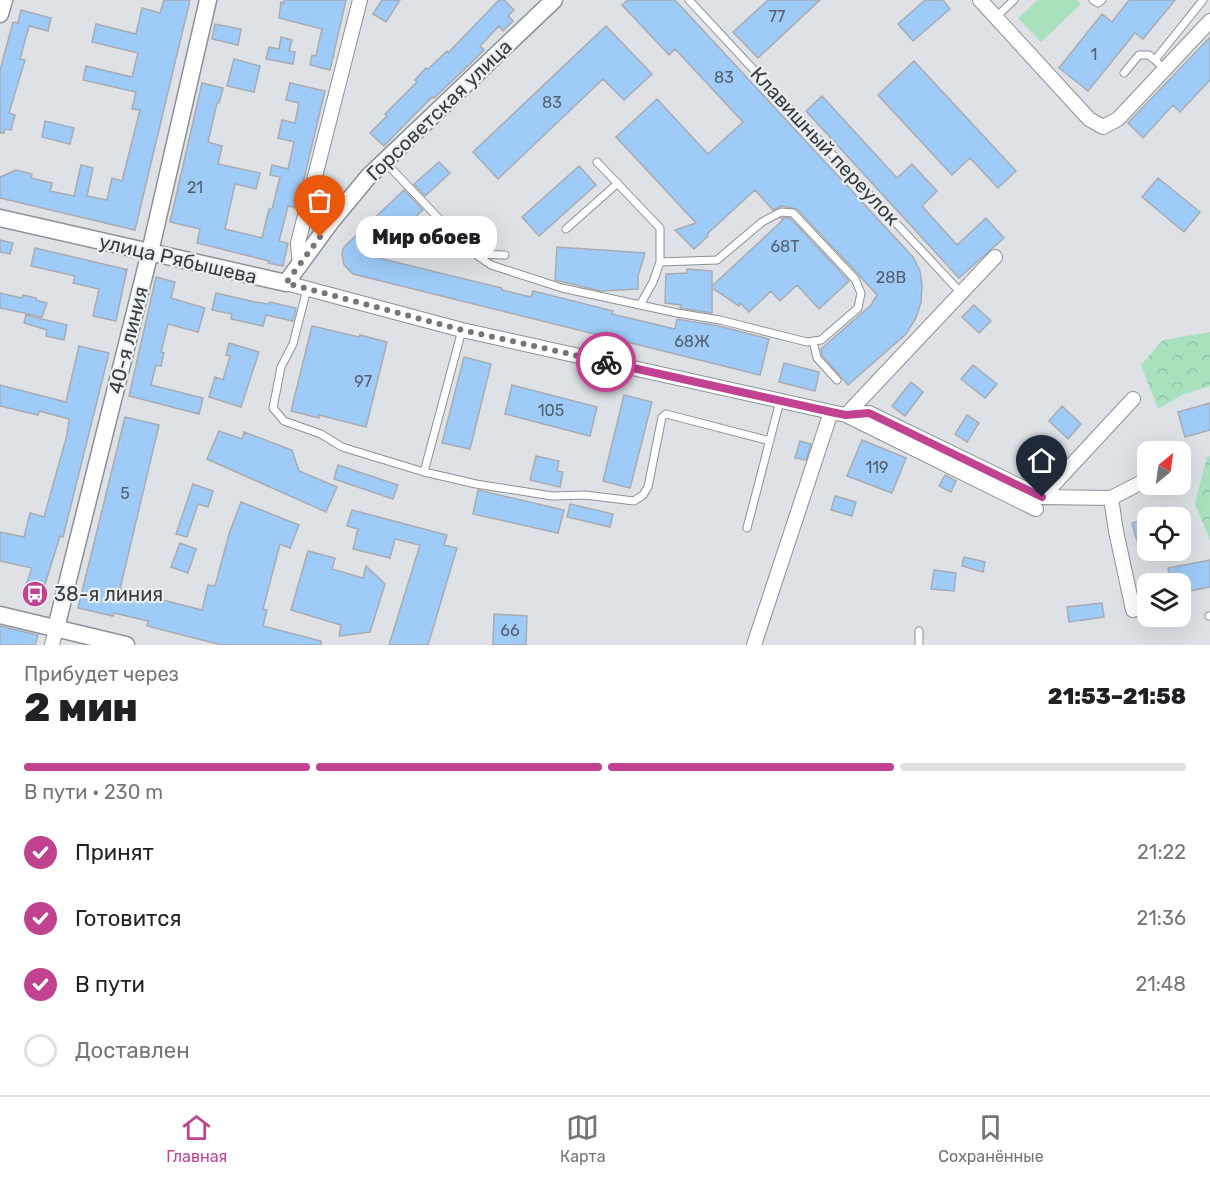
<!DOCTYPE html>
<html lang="ru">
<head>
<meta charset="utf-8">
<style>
  :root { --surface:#fff; --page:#f2f2f2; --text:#202124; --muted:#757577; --line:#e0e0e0; --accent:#c04290 }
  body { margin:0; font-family:Rubik,sans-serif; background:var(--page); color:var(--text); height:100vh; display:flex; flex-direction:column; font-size:22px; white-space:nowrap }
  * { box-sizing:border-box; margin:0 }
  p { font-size:20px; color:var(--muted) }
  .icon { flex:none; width:33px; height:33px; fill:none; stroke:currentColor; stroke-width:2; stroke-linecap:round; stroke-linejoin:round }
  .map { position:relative; height:645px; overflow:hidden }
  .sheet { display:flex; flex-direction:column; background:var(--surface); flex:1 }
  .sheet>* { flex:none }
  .needle { width:39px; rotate:29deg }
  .controls { position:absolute; left:1137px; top:441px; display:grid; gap:12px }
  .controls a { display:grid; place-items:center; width:54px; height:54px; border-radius:12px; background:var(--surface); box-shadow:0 6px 24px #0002; font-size:30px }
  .pin { position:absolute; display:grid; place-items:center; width:51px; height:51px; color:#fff; margin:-62px -26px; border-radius:50% 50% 50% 0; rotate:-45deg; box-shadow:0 0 6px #0007 }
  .pin .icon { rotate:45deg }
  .courier { position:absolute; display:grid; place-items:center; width:60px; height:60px; margin:-30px; border:4px solid #c04290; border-radius:50%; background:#fff; color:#222; box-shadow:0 2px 8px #0007 }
  .bubble { position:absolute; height:42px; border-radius:18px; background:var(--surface); box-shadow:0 6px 24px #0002; font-size:20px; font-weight:800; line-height:42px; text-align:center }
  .headline em { font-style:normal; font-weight:800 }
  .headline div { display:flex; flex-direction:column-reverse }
  .headline { display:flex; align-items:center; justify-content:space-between; height:102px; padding:0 24px }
  h1 { font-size:39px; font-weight:800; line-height:45px }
  .bar { display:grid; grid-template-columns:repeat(4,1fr); gap:9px 6px; align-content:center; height:72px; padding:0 24px }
  .bar i { height:8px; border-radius:4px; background:var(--line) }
  .bar .on { background:var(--accent) }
  .bar p { grid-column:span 4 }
  ol { padding:0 24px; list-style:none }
  li { display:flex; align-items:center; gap:18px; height:66px }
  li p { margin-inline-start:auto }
  li .icon { padding:6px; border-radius:50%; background:var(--accent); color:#fff; stroke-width:4 }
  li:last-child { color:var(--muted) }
  li i { width:33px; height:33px; border:3px solid var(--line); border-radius:50% }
  .menu { display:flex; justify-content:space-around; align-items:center; height:84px; border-top:2px solid var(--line); background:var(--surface); font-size:16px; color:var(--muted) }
  .menu a { display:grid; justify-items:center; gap:3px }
  .menu .on { color:var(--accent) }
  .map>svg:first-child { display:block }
  .grass { fill:#a9e1bf }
  .forest { fill:url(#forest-crowns) }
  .building { fill:#9ecbf8; stroke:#a8acb1; stroke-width:1.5 }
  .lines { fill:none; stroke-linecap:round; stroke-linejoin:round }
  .service-casing { stroke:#8c9195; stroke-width:9 }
  .minor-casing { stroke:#8c9195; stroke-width:16 }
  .tertiary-casing { stroke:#8c9195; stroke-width:19 }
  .service { stroke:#fff; stroke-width:7 }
  .minor { stroke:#fff; stroke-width:14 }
  .tertiary { stroke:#fff; stroke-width:16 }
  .done { stroke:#747679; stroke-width:6; stroke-dasharray:0 10.8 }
  .route { stroke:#c04290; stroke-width:8 }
  .labels { text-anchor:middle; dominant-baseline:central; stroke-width:4.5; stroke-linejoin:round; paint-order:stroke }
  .number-label { font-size:16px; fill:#54606c }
  .street-label { font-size:20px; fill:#3b3c3e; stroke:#ebf0f4 }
  .poi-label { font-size:20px; fill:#3b3c3e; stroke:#ebf0f4; text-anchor:start }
</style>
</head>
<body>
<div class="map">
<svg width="1210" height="645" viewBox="0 0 1210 645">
  <defs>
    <pattern id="forest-crowns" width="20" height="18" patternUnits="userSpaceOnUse" patternTransform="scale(1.5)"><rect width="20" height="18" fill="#a9e1bf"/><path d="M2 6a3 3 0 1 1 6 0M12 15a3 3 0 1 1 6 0" fill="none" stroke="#92c2a5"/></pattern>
  </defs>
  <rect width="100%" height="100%" fill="#dee2e7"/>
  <!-- grass -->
  <path class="grass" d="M1038,0H1077L1081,4L1041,42L1018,18Z"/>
  <!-- forest -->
  <path class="forest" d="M1210,332V386L1182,395L1158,409L1141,365L1163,340Z
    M1210,456V541L1195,503L1207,457Z"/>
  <!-- building -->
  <path class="building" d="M164,0H190L135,230L0,198V177L16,170L32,174L31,178L52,183L50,191L74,196L81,165L93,168L87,196L107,200L112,178L122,181L140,110L132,109L136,92L83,80L86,66L132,77L138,53L92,42L96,24L136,34L142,8L160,13Z
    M284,0H346L330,70L310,65L312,55L316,56L322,29L279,18L281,2L284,3Z
    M382,0H400L386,22L373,14Z
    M499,0H504L514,10L508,16L513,21L503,31L499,26L480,46L484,50L471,63L434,98L432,97L384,146L370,133L387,116L385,114L417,82L415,80L426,68L428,69L447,51L448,53Z
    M628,0H675L913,257L920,271L922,285L921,302L916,318L906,334L848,385L822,355L821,349L871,305L877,295L859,275L797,209L781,206L773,210L755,190L707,234L708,236L694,249L675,230L696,223L616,137L657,99L708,154L743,122L675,49L669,55L622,5Z
    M768,0H820L758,58L733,32Z
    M925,0H943L950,9L913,41L898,24Z
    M1129,0H1175L1143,39L1135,33L1088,91L1059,68L1102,14L1112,22Z
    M21,10L51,18L48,31L29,26L20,59L25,60L9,113L15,115L11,130L5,129L4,133H0V70L13,22L18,23Z
    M215,24L241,29L238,45L212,39Z
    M606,26L652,74L624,100L603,79L498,179L473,152Z
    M281,37L292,40L289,51L295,52L293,64L266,59L269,47L279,49Z
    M1210,37V80L1180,112L1173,105L1143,138L1128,123Z
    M234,59L260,66L254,92L227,86Z
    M914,61L1016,171L998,188L970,158L952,175L878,95Z
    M202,83L223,88L219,103H217L208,142L222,146L218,164L260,173L256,189L235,184L225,229L262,238L269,209H272L280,177L270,175L272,165L288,169L294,142L278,138L282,120L295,123L299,103L286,100L290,83L325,91L297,208L288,206L279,241L288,243L283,266L268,263L269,261L197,243L200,229L170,222Z
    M822,96L897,178L912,164L937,191L922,206L957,245L986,218L1004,238L959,278L806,111Z
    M45,121L74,128L70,144L42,137Z
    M439,162L450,173L425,196L414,184Z
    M579,166L596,185L539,236L522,217Z
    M1158,178L1200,212L1184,232L1142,197Z
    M404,190L423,210L417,215L422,220L379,258L502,288V290L531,297L533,291L613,311L612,314L675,329L677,319L719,326L769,339L760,375L353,274L344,265L342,254L344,247Z
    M781,218H790L849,281L819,309L797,285L780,301L771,291L749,312L740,303L739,306L712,288V313L680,308L681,305L665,303L666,274L687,273V269L712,271V286L783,220Z
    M0,240L13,243L10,254L0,252Z
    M557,247L645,253L638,276V289L601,291L555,280Z
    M35,248L125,269V270L127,269L116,321L93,316L99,289L73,283L75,276L31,266Z
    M156,277L175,282L171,298L205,308L198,332L168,324L161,352L164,353L161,366L156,365L151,385L203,398L199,414L129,396Z
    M0,293L22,298L23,295L36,298V300L47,303L42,317L0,308Z
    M216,293L255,302L268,304L270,302L296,308L293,321L266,315L263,326L231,319L232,314L212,310Z
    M974,305L991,321L979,333L962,317Z
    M26,315L67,325L64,340L46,336L47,330L24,323Z
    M312,326L359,337L360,335L387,342L366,427L319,415V418L291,411Z
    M229,343L259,352L241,407L209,397L215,377L223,380L230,356L226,355Z
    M79,346L109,353L63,537L60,536L43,591H39L25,588L32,568L0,561V532L24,537L30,513L44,517L67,435L69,419L39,411L38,415L0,406V385L66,402Z
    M464,357L491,364L470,449L442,443Z
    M784,363L819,372L815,391L779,382Z
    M973,365L997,384L985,398L961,379Z
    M911,382L923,392L905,416L892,406Z
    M512,385L597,407L590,436L505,414Z
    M624,395L652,402L630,488L603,481Z
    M1210,403V430L1185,437L1178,412Z
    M1062,406L1081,424L1068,439L1049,421Z
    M967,415L979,423L967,442L955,434Z
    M125,417L159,425L120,589L202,610L208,585L215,586L229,534L241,502L299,525L290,548L280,544L263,609L267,610L263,626L321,641V645H222L147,626L148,621L114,613L113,616L78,608Z
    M219,431L242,439L244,432L292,450L299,471L337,487L326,512L207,459Z
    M862,440L906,458L892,493L847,476Z
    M800,441L811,444L806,460L795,458Z
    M536,456L559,461L557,471L563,472L560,487L530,480Z
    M338,465L398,485L393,499L334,479Z
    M945,475L956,481L951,492L939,486Z
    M193,484L213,491L208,507L198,504L187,537L176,534Z
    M478,490L564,510L558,533L473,514Z
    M835,496L856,502L852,516L831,510Z
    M570,504L613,514L610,527L567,517Z
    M352,510L447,535L444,545L457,548L428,645H389L420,545L395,539L390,558L353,549L358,529L347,526Z
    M1148,519V541L1138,544L1132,523Z
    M180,543L196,549L188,573L171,567Z
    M308,551L335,558L332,569L363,578L366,566L385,584L370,632L339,636L341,625L291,610Z
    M964,557L985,562L983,572L962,566Z
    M1210,560V587L1180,593V584H1171L1168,568Z
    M934,570L956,573L954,591L931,589Z
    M1102,603L1104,617L1069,622L1067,607Z
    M494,614L527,616L526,645H493Z
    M0,626L38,635L35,645H0Z"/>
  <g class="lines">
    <defs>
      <path id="service" d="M689,0L961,293
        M1093,0L1098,3L1102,0
        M996,17L1014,0
        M1164,69L1155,60L1203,0
        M1124,73L1139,55H1149L1155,60
        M385,162L468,249L491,265L562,288L677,313L720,320L807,342L821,340L858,308L861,293L855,279L793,213L781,212L762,222L717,260L660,262
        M597,162L660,228V262L653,282L640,305
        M566,229L618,183
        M475,254L505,255
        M307,289L293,344L281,367L273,408L284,421L321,434L342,447L424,472L476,484L552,496L585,495L634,501L643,495L648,487L662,417L666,414L770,441
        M813,341L817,358L837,380
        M424,472L462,330
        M747,528L780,401
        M1209,616H1210
        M919,631V645"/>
      <path id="minor" d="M980,0L1089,119L1103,127L1118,119L1210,21
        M995,257L846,415L1036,509
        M300,266L298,243L360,0
        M286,283L462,330L831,412L846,415L869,413L1042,497L1111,498L1116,531L1133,610
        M1042,497L1133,399
        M1111,498L1148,479
        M52,645L56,628
        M754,645L831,412"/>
      <path id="tertiary" d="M0,14L4,0
        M0,218L286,283L330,223L368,177L554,0
        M0,615L126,645
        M56,628L150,252L208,0"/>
    </defs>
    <!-- service casing -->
    <use href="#service" class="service-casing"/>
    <!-- minor casing -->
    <use href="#minor" class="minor-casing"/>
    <!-- tertiary casing -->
    <use href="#tertiary" class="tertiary-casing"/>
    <!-- service -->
    <use href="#service" class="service"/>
    <!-- minor -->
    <use href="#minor" class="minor"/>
    <!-- tertiary -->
    <use href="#tertiary" class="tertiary"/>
  </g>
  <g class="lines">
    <!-- done -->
    <path class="done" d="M320,237L286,283L462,330L606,362"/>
    <!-- route -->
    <path class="route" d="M606,362L831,412L846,415L869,413L1042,497"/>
  </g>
  <!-- icons -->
  <defs>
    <symbol id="bus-disc" viewBox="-11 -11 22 22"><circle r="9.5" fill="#c04290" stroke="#ebf0f4"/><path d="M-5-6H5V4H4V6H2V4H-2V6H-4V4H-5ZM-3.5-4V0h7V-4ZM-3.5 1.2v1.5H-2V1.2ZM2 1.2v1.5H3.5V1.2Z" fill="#fff"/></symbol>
  </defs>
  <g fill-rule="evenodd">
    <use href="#bus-disc" x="20" y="579" width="30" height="30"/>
  </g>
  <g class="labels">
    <!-- number labels -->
    <g class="number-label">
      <text x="777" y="16">77</text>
      <text x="1094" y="54">1</text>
      <text x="724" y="77">83</text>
      <text x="552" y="102">83</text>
      <text x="195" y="187">21</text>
      <text x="785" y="246">68Т</text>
      <text x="891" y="277">28В</text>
      <text x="692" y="341">68Ж</text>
      <text x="363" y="381">97</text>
      <text x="551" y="410">105</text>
      <text x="877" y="467">119</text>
      <text x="125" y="493">5</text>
      <text x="510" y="630">66</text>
    </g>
    <!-- street labels -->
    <g class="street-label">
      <text transform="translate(439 110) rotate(-44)">Горсоветская улица</text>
      <text transform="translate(825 146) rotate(47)">Клавишный переулок</text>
      <text transform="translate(178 259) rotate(13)">улица Рябышева</text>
      <text transform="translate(128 340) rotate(-76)">40-я линия</text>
    </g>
    <!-- poi labels -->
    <g class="poi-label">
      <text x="54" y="594">38-я линия</text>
    </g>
  </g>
</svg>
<div class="controls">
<a><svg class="needle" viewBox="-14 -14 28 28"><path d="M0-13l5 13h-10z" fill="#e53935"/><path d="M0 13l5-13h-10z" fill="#757577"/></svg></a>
<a><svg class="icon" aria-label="locate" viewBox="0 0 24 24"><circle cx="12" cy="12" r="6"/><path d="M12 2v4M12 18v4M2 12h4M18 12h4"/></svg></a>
<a><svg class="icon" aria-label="layers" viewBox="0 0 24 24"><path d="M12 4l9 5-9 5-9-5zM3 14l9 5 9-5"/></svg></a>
</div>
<div class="pin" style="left:320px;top:237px;background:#ea580c"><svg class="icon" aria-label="bag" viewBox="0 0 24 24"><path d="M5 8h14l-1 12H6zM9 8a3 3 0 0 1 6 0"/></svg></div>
<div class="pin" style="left:1042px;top:497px;background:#1f2937"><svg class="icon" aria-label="home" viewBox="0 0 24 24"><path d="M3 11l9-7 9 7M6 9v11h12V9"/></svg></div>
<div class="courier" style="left:606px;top:362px"><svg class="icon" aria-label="bike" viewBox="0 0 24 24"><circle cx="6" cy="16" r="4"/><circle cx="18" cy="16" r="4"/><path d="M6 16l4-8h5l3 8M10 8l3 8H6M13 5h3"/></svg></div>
<div class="bubble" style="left:356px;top:216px;width:141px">Мир обоев</div>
</div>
<section class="sheet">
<div class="headline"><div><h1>2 мин</h1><p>Прибудет через</p></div><em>21:53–21:58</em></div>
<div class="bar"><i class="on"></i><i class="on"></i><i class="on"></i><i></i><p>В пути · 230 m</p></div>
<ol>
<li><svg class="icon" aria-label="check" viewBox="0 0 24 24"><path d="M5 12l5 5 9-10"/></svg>Принят<p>21:22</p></li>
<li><svg class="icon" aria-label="check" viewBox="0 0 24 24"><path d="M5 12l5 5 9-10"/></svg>Готовится<p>21:36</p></li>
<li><svg class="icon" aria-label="check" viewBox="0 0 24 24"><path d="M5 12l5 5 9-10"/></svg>В пути<p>21:48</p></li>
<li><i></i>Доставлен</li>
</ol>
</section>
<nav class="menu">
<a class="on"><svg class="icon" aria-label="home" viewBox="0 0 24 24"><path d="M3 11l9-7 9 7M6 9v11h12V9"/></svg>Главная</a>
<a><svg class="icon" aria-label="map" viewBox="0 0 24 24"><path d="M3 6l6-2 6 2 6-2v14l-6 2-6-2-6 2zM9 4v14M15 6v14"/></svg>Карта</a>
<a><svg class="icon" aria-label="saved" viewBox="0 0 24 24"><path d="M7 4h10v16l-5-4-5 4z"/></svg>Сохранённые</a>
</nav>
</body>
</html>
